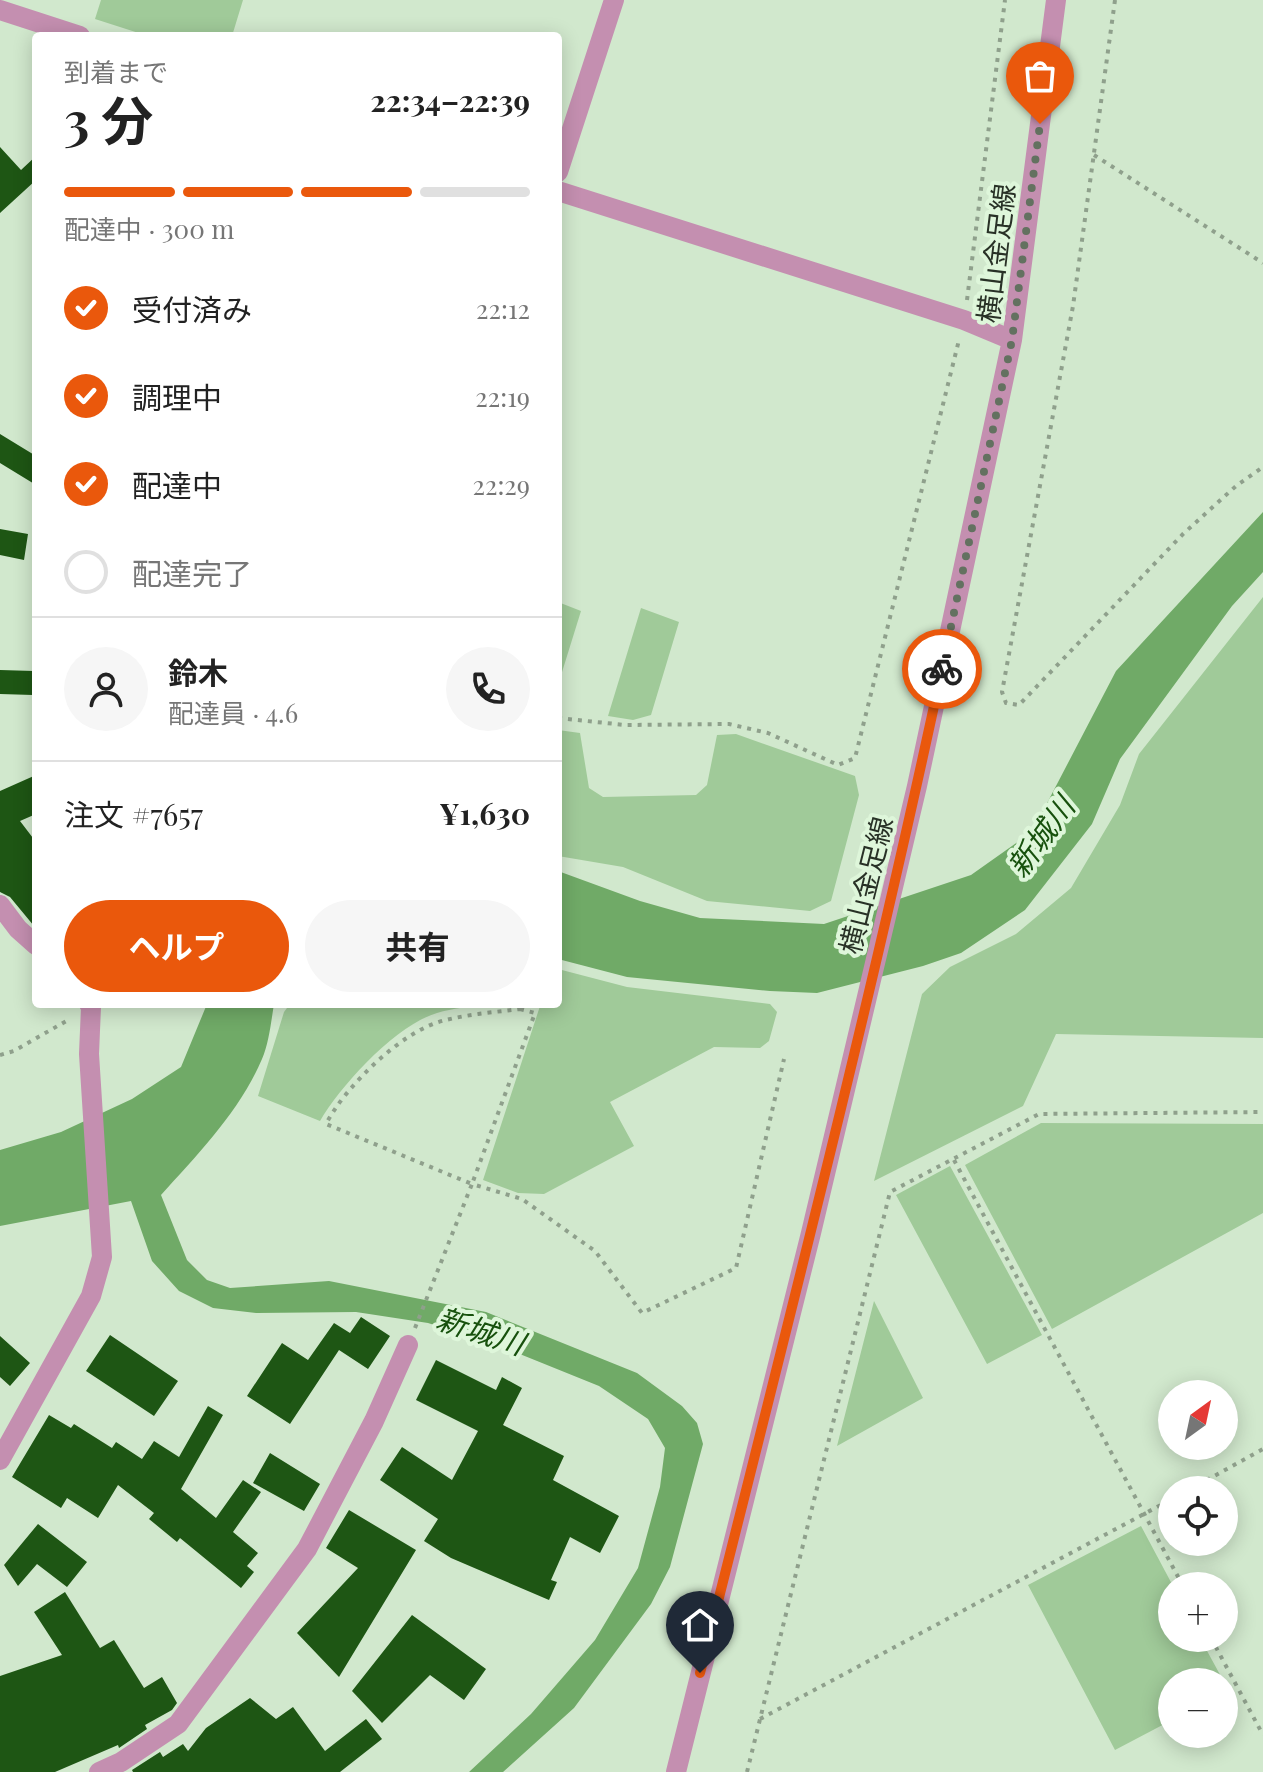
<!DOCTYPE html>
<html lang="ja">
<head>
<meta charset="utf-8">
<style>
  :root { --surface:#fff; --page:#f6f6f6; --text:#222; --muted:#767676; --line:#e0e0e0; --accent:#ea580c }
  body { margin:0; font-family:"Playfair Display","Noto Sans JP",serif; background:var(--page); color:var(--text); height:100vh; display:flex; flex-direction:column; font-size:30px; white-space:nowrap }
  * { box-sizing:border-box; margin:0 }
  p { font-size:26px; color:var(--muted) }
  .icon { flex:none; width:44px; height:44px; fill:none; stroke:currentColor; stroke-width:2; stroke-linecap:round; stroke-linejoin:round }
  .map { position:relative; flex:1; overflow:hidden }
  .drawer { position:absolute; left:32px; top:32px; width:530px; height:976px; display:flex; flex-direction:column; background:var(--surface); border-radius:8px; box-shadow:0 4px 20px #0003 }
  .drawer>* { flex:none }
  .needle { width:52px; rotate:33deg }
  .fabs { position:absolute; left:1158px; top:1380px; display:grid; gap:16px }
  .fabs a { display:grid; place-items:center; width:80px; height:80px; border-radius:50%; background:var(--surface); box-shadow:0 4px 20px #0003; font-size:40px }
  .pin { position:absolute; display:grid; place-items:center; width:68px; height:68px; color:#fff; margin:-82px -34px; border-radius:50% 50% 50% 0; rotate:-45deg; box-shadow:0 0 8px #0007 }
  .pin .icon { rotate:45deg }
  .courier { position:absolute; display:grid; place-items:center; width:80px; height:80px; margin:-40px; border:6px solid #ea580c; border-radius:50%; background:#fff; color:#222; box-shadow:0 2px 10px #0007 }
  .summary em { font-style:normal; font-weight:700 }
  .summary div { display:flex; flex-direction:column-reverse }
  .summary { display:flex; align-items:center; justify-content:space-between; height:136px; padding:0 32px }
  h1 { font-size:52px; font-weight:700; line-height:60px }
  .bar { display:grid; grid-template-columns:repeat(4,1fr); gap:12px 8px; align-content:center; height:96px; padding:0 32px }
  .bar i { height:10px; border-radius:6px; background:var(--line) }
  .bar .selected { background:var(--accent) }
  .bar p { grid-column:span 4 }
  .line { display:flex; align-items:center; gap:20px; padding:0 32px; border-top:2px solid var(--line) }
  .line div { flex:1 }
  .round { display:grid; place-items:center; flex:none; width:84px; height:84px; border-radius:42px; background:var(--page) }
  ol { padding:0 32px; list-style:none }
  li { display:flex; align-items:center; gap:24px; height:88px }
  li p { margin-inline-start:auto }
  li .icon { padding:8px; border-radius:50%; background:var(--accent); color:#fff; stroke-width:4 }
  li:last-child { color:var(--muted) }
  li i { width:44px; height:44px; border:4px solid var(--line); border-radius:50% }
  .button { display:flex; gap:16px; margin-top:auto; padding:16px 32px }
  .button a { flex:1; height:92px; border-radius:48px; background:var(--accent); color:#fff; font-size:32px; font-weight:700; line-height:92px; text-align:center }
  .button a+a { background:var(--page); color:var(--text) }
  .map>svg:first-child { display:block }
  .green { fill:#a0ca99 }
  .water { fill:#70aa67 }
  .building { fill:#1e5614 }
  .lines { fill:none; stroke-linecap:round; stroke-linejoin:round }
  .path { stroke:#8fa08c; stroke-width:4; stroke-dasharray:4 6; stroke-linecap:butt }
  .minor { stroke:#c48fb0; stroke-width:20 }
  .done { stroke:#637160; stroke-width:8; stroke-dasharray:0 14.4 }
  .route { stroke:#ea580c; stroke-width:10 }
  .labels { text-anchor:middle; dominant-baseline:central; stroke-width:8; stroke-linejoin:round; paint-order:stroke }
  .street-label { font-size:28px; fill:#283126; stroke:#def6da }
  .water-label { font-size:30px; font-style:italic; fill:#17510d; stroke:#def6da }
</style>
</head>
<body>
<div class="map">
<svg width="1263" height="1772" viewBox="0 0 1263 1772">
  <rect width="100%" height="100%" fill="#d1e8cd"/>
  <!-- green -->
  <path class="green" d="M101,0H243L232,36H148L95,19Z
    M1263,597V1038L1056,1034L1023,1106L874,1181L922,994L950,967L1016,934L1071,888L1120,805L1139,754Z
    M558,602L581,611L558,685Z
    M641,608L679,622L651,715L633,720L608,716Z
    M558,730L580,733L589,788L603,797L696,795L707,785L717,735L736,734L855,776L859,795L831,901L810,911L707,901L623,867L558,856Z
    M558,969L627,987L770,1004L777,1012L769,1041L760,1048L714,1047L610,1102L634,1146L544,1194L518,1193L483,1180L540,1006L534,1004H558Z
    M290,1004H486C470,1007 453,1008 437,1013C396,1025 341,1085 320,1121L258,1096L284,1012Z
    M1041,1123L1263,1124V1213L1052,1329L965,1165Z
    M950,1166L1042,1335L987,1364L896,1195Z
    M874,1301L923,1398L837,1446Z
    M1141,1526L1173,1586L1172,1638H1200L1224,1682H1172V1720L1115,1750L1028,1585Z"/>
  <!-- water -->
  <path class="water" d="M1263,512V572L1232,606L1120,759L1092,824L1025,910L961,953L923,966L817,993L770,991L627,977L558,959V871L640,901L700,918L824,924L971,875L1032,832L1116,671Z
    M207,1004H274C271,1022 269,1043 262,1059C240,1111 198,1154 161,1195L187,1260L207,1280L230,1288L329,1281L486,1312L637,1373L682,1406L697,1423L703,1444L670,1567L651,1604L574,1708L503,1772H469L531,1714L595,1640L638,1568L660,1487L665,1448L648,1419L599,1386L500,1346L428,1323L356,1312L256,1313L213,1308L179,1291L152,1261L131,1201L0,1226V1150L61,1132L132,1099L181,1067Z"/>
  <!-- building -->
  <path class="building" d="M0,147L21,170L36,156V180L0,213Z
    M0,434L36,456V485L0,463Z
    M0,529L28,534L24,560L0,555Z
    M0,670L34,671L33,695L0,694Z
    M36,775V814L20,821L36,842V924L34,926L10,897L0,892V791Z
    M361,1317L390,1336L368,1369L339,1350L290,1424L247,1396L282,1343L308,1360L334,1323L350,1333Z
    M110,1335L178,1381L154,1416L86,1371Z
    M0,1336L30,1363L10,1386L0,1377Z
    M436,1360L496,1390L502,1377L522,1388L503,1425L564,1456L553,1480L619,1516L600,1553L570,1537L551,1580L557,1582L549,1600L451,1558L424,1541L438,1519L380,1480L402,1447L452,1480L478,1431L416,1400Z
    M208,1406L223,1415L181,1489L216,1518L243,1480L261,1492L233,1532L258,1553L247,1566L254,1572L241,1588L180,1538L177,1542L149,1519L154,1513L118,1485L98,1518L67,1498L61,1508L12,1477L49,1415L71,1428L74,1424L112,1448L116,1442L142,1459L154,1441L179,1457Z
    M270,1453L320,1484L304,1511L253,1483Z
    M349,1510L416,1550L339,1677L297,1633L358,1568L326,1548Z
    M38,1524L87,1562L67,1587L37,1564L18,1586L4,1565Z
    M65,1592L100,1648L114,1640L144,1688L162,1677L177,1703L172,1710L145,1725L147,1729L119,1748L118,1745L55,1772H0V1676L62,1655L34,1612Z
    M412,1615L486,1669L464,1700L430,1675L382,1723L352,1691Z
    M250,1698L276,1719L293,1707L325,1751L366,1719L382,1739L340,1772H133L132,1770L160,1752L163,1757L183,1744L188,1751L206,1728Z"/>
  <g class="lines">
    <!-- path -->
    <path class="path" d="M1115,0L1073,306L1002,692L1006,703L1019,705L1183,534L1236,486L1263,467
      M1094,155L1263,263
      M967,300L1005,0
      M558,718L625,725L729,724L768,733L838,765L855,758L959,340
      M520,1009L535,1013L472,1184L326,1124C345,1087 403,1029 446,1020C470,1014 496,1012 520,1009Z
      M0,1055L14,1051L68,1020
      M954,1160L1183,1586
      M415,1328L472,1184L522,1199L595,1251L642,1313L736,1268L784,1059
      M1189,1490L1263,1449
      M1211,1638L1263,1735
      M760,1719L1172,1499
      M747,1772L890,1192L1039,1114L1263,1112"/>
    <!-- minor -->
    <path class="minor" d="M0,10L80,36
      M558,172L614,0
      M558,191L964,320L1012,340
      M0,905L18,929L36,945
      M0,1460L91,1296L102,1257L89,1054L91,1007L89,1004
      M99,1772L121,1762L178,1724L307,1549L374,1421L408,1345
      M676,1772L811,1233L917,786L1012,340L1056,0"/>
  </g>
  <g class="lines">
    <!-- done -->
    <path class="done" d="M942,669L1012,340L1040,124"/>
    <!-- route -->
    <path class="route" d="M700,1673C784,1339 870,1006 942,669"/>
  </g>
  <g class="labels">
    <!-- street labels -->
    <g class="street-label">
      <text transform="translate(995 253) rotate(-83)">横山金足線</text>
      <text transform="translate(865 885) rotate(-76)">横山金足線</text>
    </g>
    <!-- water labels -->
    <g class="water-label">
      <text transform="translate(1040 836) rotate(-54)">新城川</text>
      <text transform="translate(481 1330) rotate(18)">新城川</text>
    </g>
  </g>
</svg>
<div class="fabs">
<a><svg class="needle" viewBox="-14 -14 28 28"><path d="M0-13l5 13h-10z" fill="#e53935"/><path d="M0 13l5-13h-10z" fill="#767676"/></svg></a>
<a><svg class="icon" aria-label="locate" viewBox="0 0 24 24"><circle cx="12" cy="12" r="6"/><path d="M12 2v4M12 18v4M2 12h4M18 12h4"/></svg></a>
<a>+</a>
<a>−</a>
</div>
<div class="pin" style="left:1040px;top:124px;background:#ea580c"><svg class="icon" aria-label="bag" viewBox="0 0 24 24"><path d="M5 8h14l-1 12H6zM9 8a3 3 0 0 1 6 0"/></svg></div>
<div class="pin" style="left:700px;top:1673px;background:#1f2937"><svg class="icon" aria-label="home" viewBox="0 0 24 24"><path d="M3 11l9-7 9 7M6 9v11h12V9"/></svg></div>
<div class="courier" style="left:942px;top:669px"><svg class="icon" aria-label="bike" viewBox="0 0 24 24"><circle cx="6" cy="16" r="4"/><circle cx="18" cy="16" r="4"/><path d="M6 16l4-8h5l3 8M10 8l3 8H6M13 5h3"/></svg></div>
<section class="drawer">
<div class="summary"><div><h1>3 分</h1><p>到着まで</p></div><em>22:34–22:39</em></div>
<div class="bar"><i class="selected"></i><i class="selected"></i><i class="selected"></i><i></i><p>配達中 · 300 m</p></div>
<ol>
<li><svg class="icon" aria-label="check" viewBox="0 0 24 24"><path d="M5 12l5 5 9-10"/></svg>受付済み<p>22:12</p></li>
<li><svg class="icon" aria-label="check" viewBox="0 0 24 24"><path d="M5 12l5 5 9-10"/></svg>調理中<p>22:19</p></li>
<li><svg class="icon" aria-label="check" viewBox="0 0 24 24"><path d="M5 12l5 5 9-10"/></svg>配達中<p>22:29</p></li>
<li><i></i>配達完了</li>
</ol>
<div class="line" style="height:144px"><a class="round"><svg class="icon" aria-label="person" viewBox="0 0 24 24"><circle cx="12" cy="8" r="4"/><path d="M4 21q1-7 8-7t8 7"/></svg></a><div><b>鈴木</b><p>配達員 · 4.6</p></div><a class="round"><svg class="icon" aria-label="phone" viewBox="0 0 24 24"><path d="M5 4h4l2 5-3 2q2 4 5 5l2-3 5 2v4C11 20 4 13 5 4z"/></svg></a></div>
<div class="line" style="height:104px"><div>注文 #7657</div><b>¥1,630</b></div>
<div class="button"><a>ヘルプ</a><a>共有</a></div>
</section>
</div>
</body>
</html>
